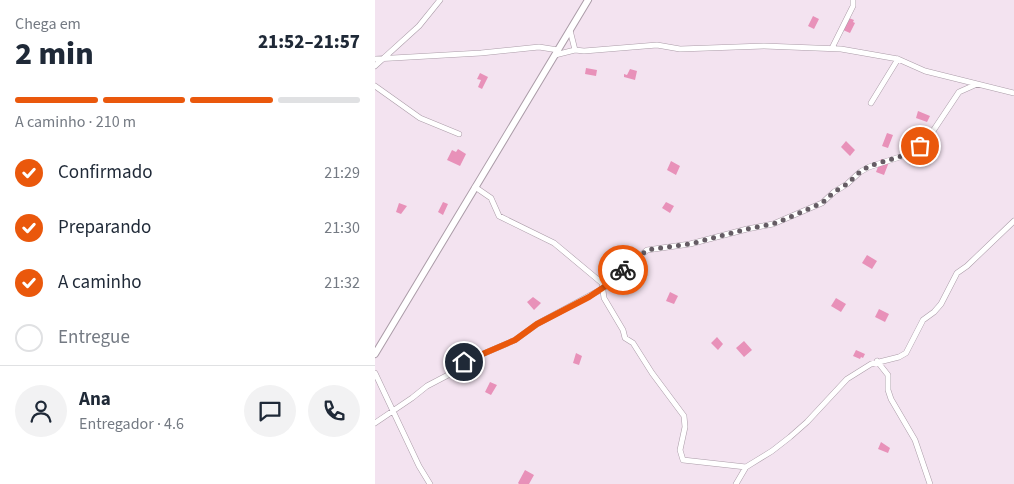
<!DOCTYPE html>
<html lang="pt">
<head>
<meta charset="utf-8">
<style>
  :root { --surface:#fff; --page:#f2f2f3; --text:#1f2937; --muted:#747a83; --line:#e0e1e3; --accent:#ea580c }
  body { margin:0; font-family:"Source Sans 3",sans-serif; background:var(--page); color:var(--text); height:100vh; display:flex; flex-direction:column; font-size:19px; white-space:nowrap }
  * { box-sizing:border-box; margin:0 }
  p { font-size:16px; color:var(--muted) }
  .icon { flex:none; width:28px; height:28px; fill:none; stroke:currentColor; stroke-width:2; stroke-linecap:round; stroke-linejoin:round }
  .map { position:relative; flex:1; overflow:hidden }
  .details { display:flex; flex-direction:column; background:var(--surface); width:375px }
  .details>* { flex:none }
  .pin { position:absolute; display:grid; place-items:center; width:42px; height:42px; color:#fff; margin:-21px; border:2px solid #fff; border-radius:50%; box-shadow:0 1px 5px #0007 }
  .courier { position:absolute; display:grid; place-items:center; width:50px; height:50px; margin:-25px; border:4px solid #ea580c; border-radius:50%; background:#fff; color:#222; box-shadow:0 1px 6px #0007 }
  .headline em { font-style:normal; font-weight:800 }
  .headline div { display:flex; flex-direction:column-reverse }
  .headline { display:flex; align-items:center; justify-content:space-between; height:85px; padding:0 15px }
  h1 { font-size:32px; font-weight:800; line-height:38px }
  .bar { display:grid; grid-template-columns:repeat(4,1fr); gap:8px 5px; align-content:center; height:60px; padding:0 15px }
  .bar i { height:6px; border-radius:4px; background:var(--line) }
  .bar .selected { background:var(--accent) }
  .bar p { grid-column:span 4 }
  .line { display:flex; align-items:center; gap:12px; padding:0 15px; border-top:1px solid var(--line) }
  .line div { flex:1 }
  .round { display:grid; place-items:center; flex:none; width:52px; height:52px; border-radius:26px; background:var(--page) }
  ol { padding:0 15px; list-style:none }
  li { display:flex; align-items:center; gap:15px; height:55px }
  li p { margin-inline-start:auto }
  li .icon { padding:5px; border-radius:50%; background:var(--accent); color:#fff; stroke-width:4 }
  li:last-child { color:var(--muted) }
  li i { width:28px; height:28px; border:2px solid var(--line); border-radius:50% }
  main { display:flex; flex:1; min-height:0 }
  .map>svg:first-child { display:block }
  .building { fill:#e891b9 }
  .lines { fill:none; stroke-linecap:round; stroke-linejoin:round }
  .minor-casing { stroke:#ab9ca8; stroke-width:6 }
  .tertiary-casing { stroke:#ab9ca8; stroke-width:8 }
  .minor { stroke:#fff; stroke-width:5 }
  .tertiary { stroke:#fff; stroke-width:6 }
  .done { stroke:#655c64; stroke-width:5; stroke-dasharray:0 9 }
  .route { stroke:#ea580c; stroke-width:6 }
</style>
</head>
<body>
<main>
<section class="details">
<div class="headline"><div><h1>2 min</h1><p>Chega em</p></div><em>21:52–21:57</em></div>
<div class="bar"><i class="selected"></i><i class="selected"></i><i class="selected"></i><i></i><p>A caminho · 210 m</p></div>
<ol>
<li><svg class="icon" aria-label="check" viewBox="0 0 24 24"><path d="M5 12l5 5 9-10"/></svg>Confirmado<p>21:29</p></li>
<li><svg class="icon" aria-label="check" viewBox="0 0 24 24"><path d="M5 12l5 5 9-10"/></svg>Preparando<p>21:30</p></li>
<li><svg class="icon" aria-label="check" viewBox="0 0 24 24"><path d="M5 12l5 5 9-10"/></svg>A caminho<p>21:32</p></li>
<li><i></i>Entregue</li>
</ol>
<div class="line" style="height:90px"><a class="round"><svg class="icon" aria-label="person" viewBox="0 0 24 24"><circle cx="12" cy="8" r="4"/><path d="M4 21q1-7 8-7t8 7"/></svg></a><div><b>Ana</b><p>Entregador · 4.6</p></div><a class="round"><svg class="icon" aria-label="chat" viewBox="0 0 24 24"><path d="M4 5h16v11H9l-5 4z"/></svg></a><a class="round"><svg class="icon" aria-label="phone" viewBox="0 0 24 24"><path d="M5 4h4l2 5-3 2q2 4 5 5l2-3 5 2v4C11 20 4 13 5 4z"/></svg></a></div>
</section>
<div class="map">
<svg width="639" height="484" viewBox="0 0 639 484">
  <rect width="100%" height="100%" fill="#f3e3f0"/>
  <!-- building -->
  <path class="building" d="M438,16L444,19L439,29L433,26Z
    M474,18L479,20L478,22L480,23L475,33L468,30Z
    M211,68L222,70L221,76L210,74Z
    M255,69L262,71L260,80L249,77V74L252,75Z
    M105,73L113,77L107,89L103,87L106,80L102,79Z
    M543,111L555,116L552,122L541,118Z
    M512,133L518,135L513,148L507,146Z
    M471,141L480,150L475,156L466,147Z
    M83,149L91,154L85,166L72,160L77,150L81,152Z
    M506,159L514,162L509,175L501,172Z
    M296,161L305,166L301,175L292,170Z
    M68,202L73,204L68,215L63,212Z
    M291,202L299,206L295,213L287,208Z
    M24,203L32,206L26,214L21,212Z
    M492,255L502,261L497,269L487,263Z
    M295,292L303,296L299,304L291,301Z
    M158,297L166,303L159,310L152,302Z
    M461,298L471,304L466,312L456,306Z
    M504,309L514,314L510,322L500,317Z
    M342,337L348,344L343,350L336,343Z
    M369,341L377,350L369,357L361,348Z
    M481,350L490,354L488,358L486,357L485,359L478,356Z
    M201,353L207,356L204,365L198,363Z
    M115,382L122,385L116,395L110,392Z
    M506,442L515,448L513,453L503,449Z
    M150,470L159,475L154,484H144L143,483Z"/>
  <g class="lines">
    <defs>
      <path id="minor" d="M195,30L200,50
        M457,48L478,6V0
        M180,55L200,50L209,51L282,45L305,49L389,46L466,49L523,59L550,71L639,93
        M0,59L106,53L164,47L183,50
        M0,66L44,26L65,0
        M0,86L45,118L84,134
        M496,103L523,59
        M100,187L116,198L124,216L179,243L227,283L229,298L248,330L250,338L258,343L277,373L309,416L310,427L305,450L308,460L371,467
        M502,361L513,375V390L516,399L540,440L555,484
        M0,373L44,466L55,484
        M0,423L37,398L52,386L73,375L89,362L140,340L162,324L227,289L238,281L246,272L272,250L315,244L372,229L398,224L447,203L459,192L472,184L485,172L494,167L537,153L554,137L584,92L602,84
        M361,484L371,467L397,451L415,437L432,422L472,379L496,364L524,357L531,353L548,320L559,312L566,304L582,273L592,266L639,221"/>
      <path id="tertiary" d="M0,354L213,0"/>
    </defs>
    <!-- minor casing -->
    <use href="#minor" class="minor-casing"/>
    <!-- tertiary casing -->
    <use href="#tertiary" class="tertiary-casing"/>
    <!-- minor -->
    <use href="#minor" class="minor"/>
    <!-- tertiary -->
    <use href="#tertiary" class="tertiary"/>
  </g>
  <g class="lines">
    <!-- done -->
    <path class="done" d="M248,270L272,250L315,244L372,229L398,224L413,218L447,203L459,192L472,184L485,172L494,166L537,153L545,146"/>
    <!-- route -->
    <path class="route" d="M89,362L140,340L162,324L214,297L238,281L248,270"/>
  </g>
</svg>
<div class="pin" style="left:545px;top:146px;background:#ea580c"><svg class="icon" aria-label="bag" viewBox="0 0 24 24"><path d="M5 8h14l-1 12H6zM9 8a3 3 0 0 1 6 0"/></svg></div>
<div class="pin" style="left:89px;top:362px;background:#1f2937"><svg class="icon" aria-label="home" viewBox="0 0 24 24"><path d="M3 11l9-7 9 7M6 9v11h12V9"/></svg></div>
<div class="courier" style="left:248px;top:270px"><svg class="icon" aria-label="bike" viewBox="0 0 24 24"><circle cx="6" cy="16" r="4"/><circle cx="18" cy="16" r="4"/><path d="M6 16l4-8h5l3 8M10 8l3 8H6M13 5h3"/></svg></div>
</div>
</main>
</body>
</html>
